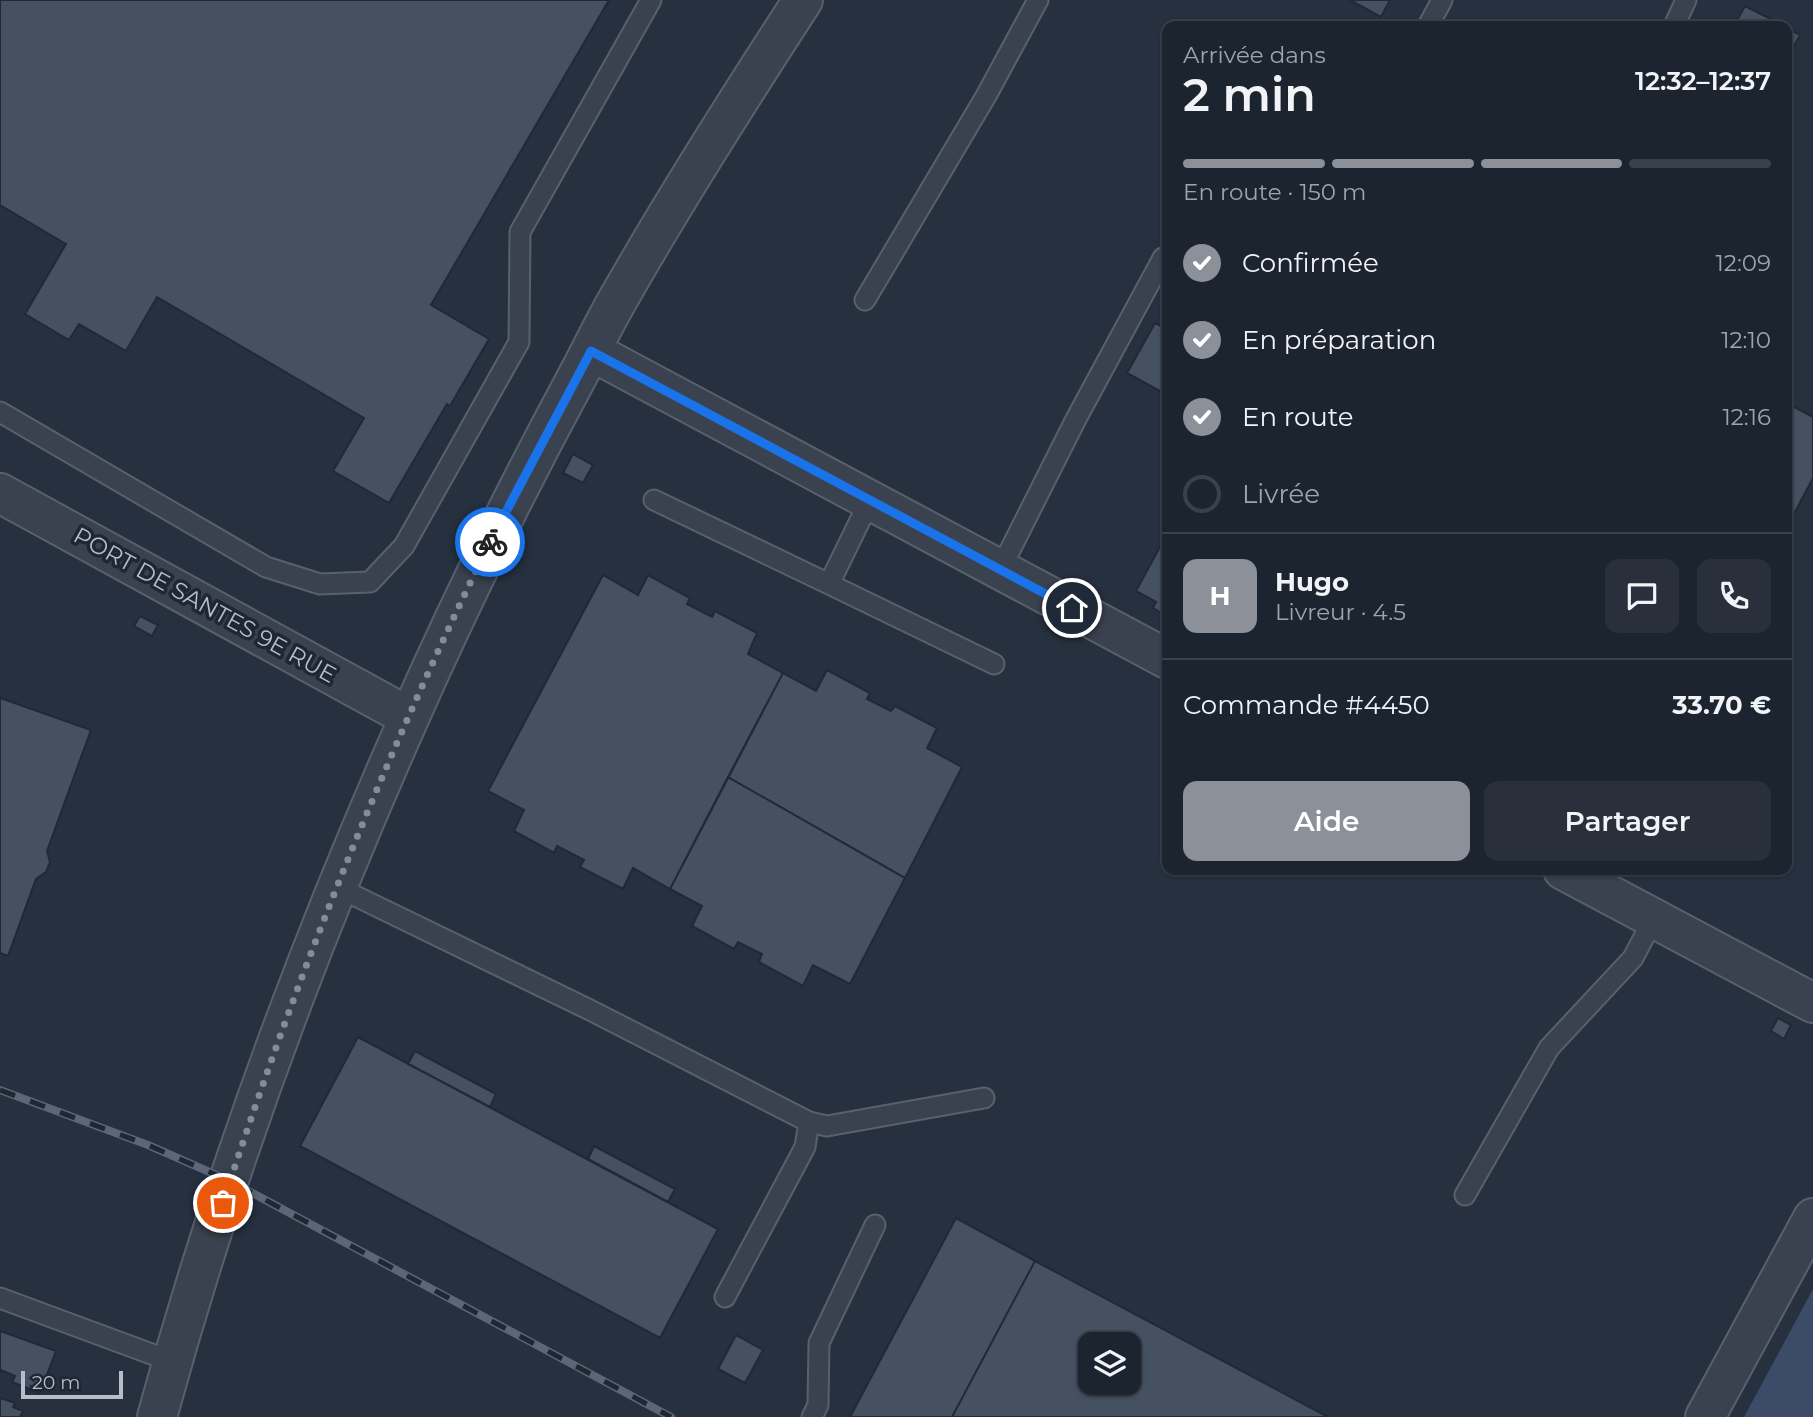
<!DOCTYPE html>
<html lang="fr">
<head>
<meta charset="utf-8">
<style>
  :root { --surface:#1c242f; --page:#29303b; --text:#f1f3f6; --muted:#a0a4aa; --line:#3a414b; --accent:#8c9099 }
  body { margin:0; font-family:Montserrat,sans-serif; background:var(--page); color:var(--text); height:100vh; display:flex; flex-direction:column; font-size:26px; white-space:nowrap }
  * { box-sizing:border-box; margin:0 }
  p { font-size:23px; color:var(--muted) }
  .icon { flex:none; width:38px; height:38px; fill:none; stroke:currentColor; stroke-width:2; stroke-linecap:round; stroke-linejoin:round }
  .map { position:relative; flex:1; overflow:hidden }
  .sheet { position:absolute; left:1162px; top:21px; width:630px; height:854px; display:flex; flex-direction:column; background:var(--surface); border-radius:14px; box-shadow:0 2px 5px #0004,0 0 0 2px var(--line) }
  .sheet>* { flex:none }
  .buttons { position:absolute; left:1078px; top:1332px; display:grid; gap:14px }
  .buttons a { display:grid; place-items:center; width:63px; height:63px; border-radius:14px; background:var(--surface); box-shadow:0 2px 5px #0004,0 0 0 2px var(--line); font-size:35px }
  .scale { position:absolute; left:21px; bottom:18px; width:102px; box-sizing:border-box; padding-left:7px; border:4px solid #b7bdca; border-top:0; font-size:19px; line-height:24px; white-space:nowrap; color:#b7bdca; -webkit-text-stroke:5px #1f2735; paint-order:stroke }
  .pin { position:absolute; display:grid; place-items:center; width:60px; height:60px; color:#fff; margin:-30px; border:4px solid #fff; border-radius:50%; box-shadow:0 2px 7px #0007 }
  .courier { position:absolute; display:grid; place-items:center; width:70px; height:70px; margin:-35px; border:5px solid #1a73e8; border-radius:50%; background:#fff; color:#222; box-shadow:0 2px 9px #0007 }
  .summary em { font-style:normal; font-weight:600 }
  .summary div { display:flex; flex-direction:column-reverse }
  .summary { display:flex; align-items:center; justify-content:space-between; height:119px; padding:0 21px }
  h1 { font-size:46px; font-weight:600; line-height:52px }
  .bar { display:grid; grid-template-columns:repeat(4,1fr); gap:10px 7px; align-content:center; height:84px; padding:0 21px }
  .bar i { height:9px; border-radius:5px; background:var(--line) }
  .bar .selected { background:var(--accent) }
  .bar p { grid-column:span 4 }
  .line { display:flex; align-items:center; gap:18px; padding:0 21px; border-top:2px solid var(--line) }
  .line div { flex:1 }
  .round { display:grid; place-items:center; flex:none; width:74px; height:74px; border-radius:14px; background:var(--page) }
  ol { padding:0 21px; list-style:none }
  li { display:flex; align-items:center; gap:21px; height:77px }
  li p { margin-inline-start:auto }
  li .icon { padding:7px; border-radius:50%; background:var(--accent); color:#fff; stroke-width:4 }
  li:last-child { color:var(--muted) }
  li i { width:38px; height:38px; border:4px solid var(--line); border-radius:50% }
  .button { display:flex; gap:14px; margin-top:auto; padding:14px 21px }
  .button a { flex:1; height:80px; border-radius:14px; background:var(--accent); color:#fff; font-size:28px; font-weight:600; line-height:80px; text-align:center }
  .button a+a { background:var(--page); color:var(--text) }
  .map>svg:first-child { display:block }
  .water { fill:#3c4c68 }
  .building { fill:#455061; stroke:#212937; stroke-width:2; fill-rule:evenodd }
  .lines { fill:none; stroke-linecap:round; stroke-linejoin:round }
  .service-casing { stroke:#58606d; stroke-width:23 }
  .minor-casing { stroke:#58606d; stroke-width:42 }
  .service { stroke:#3a424f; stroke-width:19 }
  .minor { stroke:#3a424f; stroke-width:38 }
  .rail-casing { stroke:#5c6676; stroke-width:8 }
  .rail { stroke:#1f2735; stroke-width:5; stroke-dasharray:16; stroke-linecap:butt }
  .done { stroke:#848c99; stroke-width:7; stroke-dasharray:0 12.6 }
  .route { stroke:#1a73e8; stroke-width:9 }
  .labels { text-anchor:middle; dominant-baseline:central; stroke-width:7; stroke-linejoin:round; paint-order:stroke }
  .street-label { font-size:23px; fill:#b7bdca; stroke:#1f2735 }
</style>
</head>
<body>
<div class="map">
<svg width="1813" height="1417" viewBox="0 0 1813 1417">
  <rect width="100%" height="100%" fill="#26303f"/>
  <!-- water -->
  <path class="water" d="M1813,1289V1417H1744Z"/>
  <!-- building -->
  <path class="building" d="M0,0H609L431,305L489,339L450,406L447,404L389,503L333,471L364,418L157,297L126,351L79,324L69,340L25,314L66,244L0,205Z
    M1350,0H1390L1381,17Z
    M1745,6L1784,26H1734Z
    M1787,28L1800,35L1787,59Z
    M1155,323L1167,330V395L1127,373Z
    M1787,403L1813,417V478L1787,527Z
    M573,454L593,465L583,483L563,473Z
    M1162,543L1167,545V616L1153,608L1156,602L1136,591Z
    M603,575L638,595L648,575L690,598L687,604L712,617L715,611L757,633L748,654L783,673L670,889L633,868L623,889L580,867L584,860L557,846L554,853L514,831L524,810L488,791Z
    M140,616L158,625L152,636L134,626Z
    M827,670L870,693L867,699L891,711L895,706L937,728L927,748L962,767L905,878L728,777L783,673L816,691Z
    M0,698L91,730L47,851L50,862L46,872L36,879L8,956L0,953Z
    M728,777L905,878L850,984L813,965L803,986L759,962L762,954L738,942L734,949L692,926L702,906L670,889Z
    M1778,1018L1791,1025L1784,1039L1771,1031Z
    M358,1037L718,1229L660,1338L300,1146Z
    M415,1051L496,1094L490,1107L408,1064Z
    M594,1146L675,1189L668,1202L588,1159Z
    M956,1218L1035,1261L952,1417H850Z
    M1035,1261L1328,1417H952ZM1090,1344H1129V1382H1090Z
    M0,1331L56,1351L40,1393L12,1382L15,1376L1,1370L0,1372Z
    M736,1335L763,1350L745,1383L718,1369Z
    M0,1398L15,1403L13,1407L23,1411L20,1417H0Z"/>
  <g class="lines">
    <defs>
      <path id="service" d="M1428,26L1442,0
        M1674,26L1686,0
        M865,300L986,96L1038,0
        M0,412L266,567L320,584L370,582L404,546L519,342L520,232L651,0
        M654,500L829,584L870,500
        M1000,570L1076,419L1163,258L1167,260
        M829,584L994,664
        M337,887L590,1010L809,1122L805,1147L725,1297
        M809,1122L827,1126L984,1098
        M1465,1195L1549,1048L1633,958L1654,918
        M0,1298L173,1362
        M812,1417L818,1405L819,1343L875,1225"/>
      <path id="minor" d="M591,351L1167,659
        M0,493L409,717
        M1563,870L1813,1003
        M157,1417C222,1179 307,948 407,723C459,605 516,490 577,377C592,349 605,321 621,294C678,194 740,97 803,0
        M1705,1417L1813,1218"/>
    </defs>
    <!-- service casing -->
    <use href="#service" class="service-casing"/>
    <!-- minor casing -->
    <use href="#minor" class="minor-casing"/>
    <!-- service -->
    <use href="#service" class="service"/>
    <!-- minor -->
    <use href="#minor" class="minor"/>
    <defs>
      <path id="rail" d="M0,1090L148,1145L230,1181L671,1417"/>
    </defs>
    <!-- rail casing -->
    <use href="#rail" class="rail-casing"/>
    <!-- rail -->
    <use href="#rail" class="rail"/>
  </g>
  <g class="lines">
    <!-- done -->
    <path class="done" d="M223,1203C296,977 385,756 490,542"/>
    <!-- route -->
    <path class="route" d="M490,542L591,351L1072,608"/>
  </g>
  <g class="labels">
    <!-- street labels -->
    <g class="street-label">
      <text transform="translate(205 605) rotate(29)">PORT DE SANTES 9E RUE</text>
    </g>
  </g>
</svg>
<div class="buttons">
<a><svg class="icon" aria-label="layers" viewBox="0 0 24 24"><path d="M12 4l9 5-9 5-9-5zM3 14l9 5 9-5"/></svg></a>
</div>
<div class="scale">20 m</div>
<div class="pin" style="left:223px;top:1203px;background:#ea580c"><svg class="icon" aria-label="bag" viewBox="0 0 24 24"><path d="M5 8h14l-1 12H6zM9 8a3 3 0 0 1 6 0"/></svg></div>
<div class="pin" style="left:1072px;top:608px;background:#1f2937"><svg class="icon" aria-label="home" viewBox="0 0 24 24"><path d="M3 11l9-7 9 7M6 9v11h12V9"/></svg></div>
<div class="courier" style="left:490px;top:542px"><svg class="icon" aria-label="bike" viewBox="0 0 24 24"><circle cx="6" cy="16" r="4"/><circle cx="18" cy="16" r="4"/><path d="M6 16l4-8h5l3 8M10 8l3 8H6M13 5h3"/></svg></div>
<section class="sheet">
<div class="summary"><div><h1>2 min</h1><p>Arrivée dans</p></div><em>12:32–12:37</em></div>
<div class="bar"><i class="selected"></i><i class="selected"></i><i class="selected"></i><i></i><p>En route · 150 m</p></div>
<ol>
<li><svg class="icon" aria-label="check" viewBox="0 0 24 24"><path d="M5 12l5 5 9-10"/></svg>Confirmée<p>12:09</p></li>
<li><svg class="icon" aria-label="check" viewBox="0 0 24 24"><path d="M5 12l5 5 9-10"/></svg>En préparation<p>12:10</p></li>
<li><svg class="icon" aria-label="check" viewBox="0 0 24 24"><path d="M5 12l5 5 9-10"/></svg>En route<p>12:16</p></li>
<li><i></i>Livrée</li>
</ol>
<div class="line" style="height:126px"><b class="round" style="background:var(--accent);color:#fff">H</b><div><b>Hugo</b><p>Livreur · 4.5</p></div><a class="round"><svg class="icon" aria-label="chat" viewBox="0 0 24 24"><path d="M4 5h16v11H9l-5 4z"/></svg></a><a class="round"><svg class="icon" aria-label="phone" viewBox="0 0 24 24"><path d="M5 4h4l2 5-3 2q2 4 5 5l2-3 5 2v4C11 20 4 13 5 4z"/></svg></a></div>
<div class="line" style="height:91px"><div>Commande #4450</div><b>33.70 €</b></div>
<div class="button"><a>Aide</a><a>Partager</a></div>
</section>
</div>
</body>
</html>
